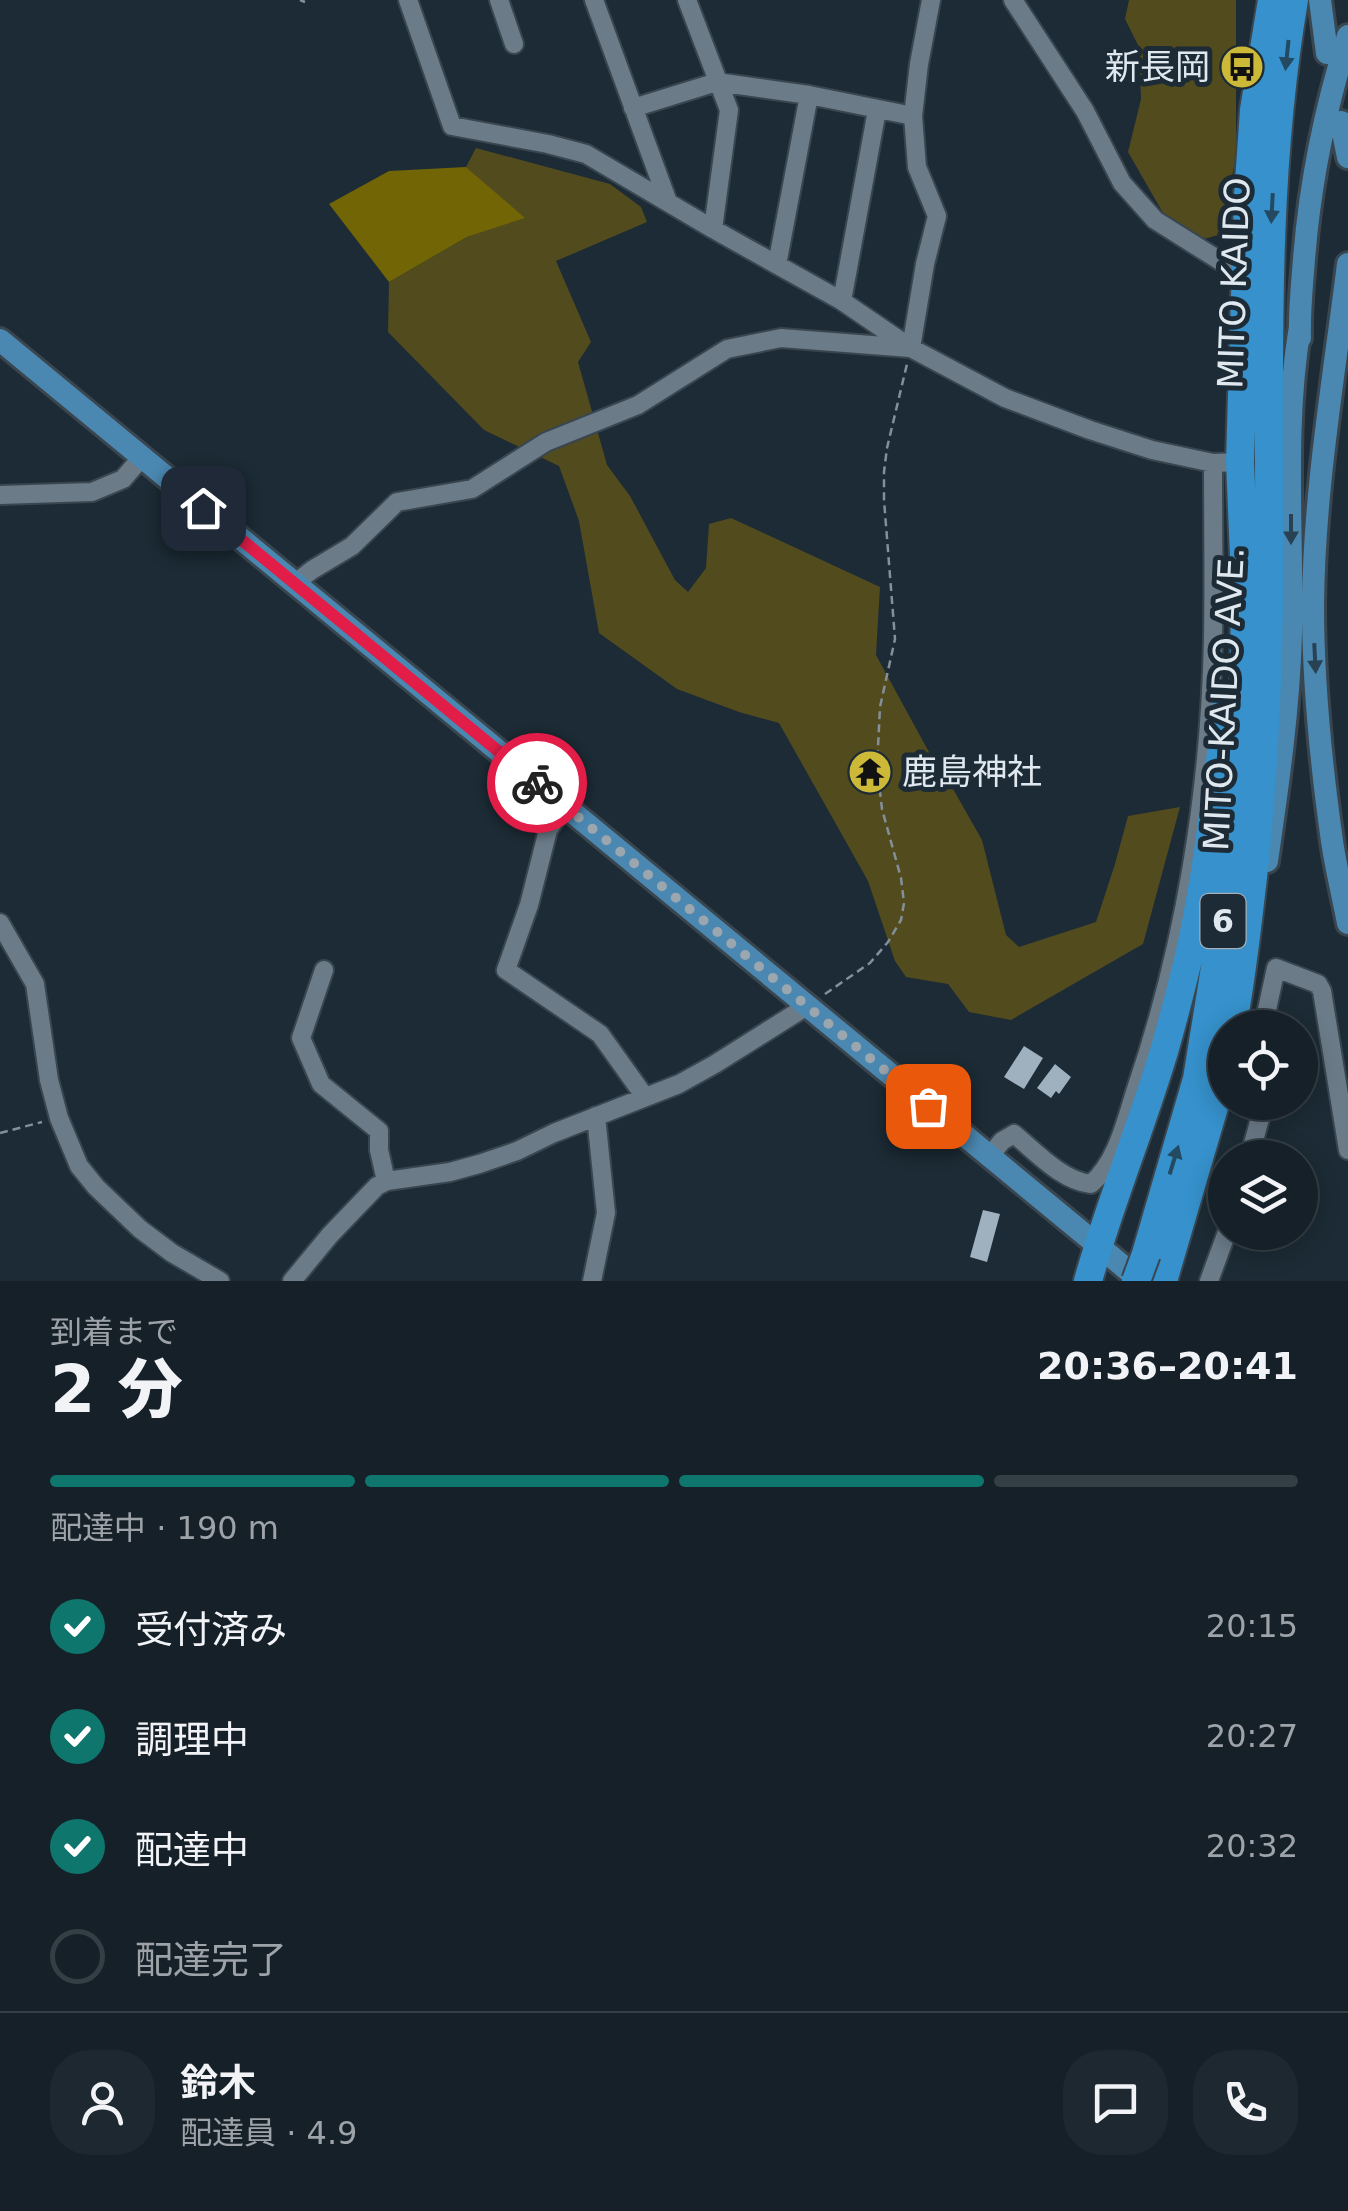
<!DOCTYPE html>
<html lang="ja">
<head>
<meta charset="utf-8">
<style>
  :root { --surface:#152028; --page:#1e2830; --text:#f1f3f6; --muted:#9da3a8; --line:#343e45; --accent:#0f766e }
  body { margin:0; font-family:"DejaVu Sans","Noto Sans JP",sans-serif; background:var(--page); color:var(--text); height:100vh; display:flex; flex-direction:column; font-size:38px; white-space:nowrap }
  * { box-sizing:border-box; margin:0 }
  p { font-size:32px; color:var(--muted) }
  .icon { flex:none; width:55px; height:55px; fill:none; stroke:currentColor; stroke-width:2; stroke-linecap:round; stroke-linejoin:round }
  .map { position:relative; height:1281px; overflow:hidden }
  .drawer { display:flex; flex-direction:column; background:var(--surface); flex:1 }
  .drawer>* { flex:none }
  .controls { position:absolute; left:1208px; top:1010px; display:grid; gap:20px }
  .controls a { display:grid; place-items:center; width:110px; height:110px; border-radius:50%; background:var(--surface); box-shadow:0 5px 25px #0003,0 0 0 2px var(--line); font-size:50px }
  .pin { position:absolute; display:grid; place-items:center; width:85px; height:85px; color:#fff; margin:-42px; border-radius:20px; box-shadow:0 5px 15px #0006 }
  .courier { position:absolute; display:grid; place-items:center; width:100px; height:100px; margin:-50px; border:8px solid #e11d48; border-radius:50%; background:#fff; color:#222; box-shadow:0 2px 12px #0007 }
  .overview em { font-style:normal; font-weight:800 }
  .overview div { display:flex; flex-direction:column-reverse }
  .overview { display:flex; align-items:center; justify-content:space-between; height:170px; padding:0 50px }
  h1 { font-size:65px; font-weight:800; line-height:75px }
  .bar { display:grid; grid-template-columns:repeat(4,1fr); gap:15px 10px; align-content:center; height:120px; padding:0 50px }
  .bar i { height:12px; border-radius:8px; background:var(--line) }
  .bar .on { background:var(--accent) }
  .bar p { grid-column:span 4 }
  .line { display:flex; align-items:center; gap:25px; padding:0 50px; border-top:2px solid var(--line) }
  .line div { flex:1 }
  .round { display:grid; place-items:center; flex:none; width:105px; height:105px; border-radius:40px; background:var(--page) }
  ol { padding:0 50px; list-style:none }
  li { display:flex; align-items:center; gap:30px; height:110px }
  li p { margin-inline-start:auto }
  li .icon { padding:10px; border-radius:50%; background:var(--accent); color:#fff; stroke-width:4 }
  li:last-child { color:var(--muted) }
  li i { width:55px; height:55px; border:5px solid var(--line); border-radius:50% }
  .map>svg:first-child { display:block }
  .green { fill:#524b1d }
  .water { fill:#716506 }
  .building { fill:#9fb0be }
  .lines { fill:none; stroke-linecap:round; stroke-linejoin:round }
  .minor-casing { stroke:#3a464f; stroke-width:22 }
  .major-casing { stroke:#3a464f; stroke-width:28 }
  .highway-casing { stroke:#3a464f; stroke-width:32 }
  .path { stroke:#849099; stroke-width:2.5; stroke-dasharray:8 5; stroke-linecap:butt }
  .minor { stroke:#6b7b88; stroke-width:18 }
  .major { stroke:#4b88b1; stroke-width:22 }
  .highway { stroke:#3691cc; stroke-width:28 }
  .highway-bridge-casing { stroke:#3a464f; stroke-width:32; stroke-linecap:butt }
  .highway-bridge { stroke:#3691cc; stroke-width:28 }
  .oneway { fill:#244a62 }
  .oneway2 { fill:#284254 }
  .done { stroke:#9ba6ae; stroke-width:10; stroke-dasharray:0 18 }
  .route { stroke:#e11d48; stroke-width:12 }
  .labels { text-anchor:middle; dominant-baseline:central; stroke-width:10; stroke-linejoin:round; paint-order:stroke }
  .shield { fill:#1c2b35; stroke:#a4afb7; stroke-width:2.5 }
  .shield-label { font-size:32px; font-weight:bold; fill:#dfe8ef }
  .poi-label { font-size:35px; fill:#dfe8ef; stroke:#1c2b35; text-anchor:end }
  .street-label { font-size:35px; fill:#dfe8ef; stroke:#1c2b35 }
</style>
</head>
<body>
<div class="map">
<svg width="1348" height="1281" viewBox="0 0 1348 1281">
  <rect width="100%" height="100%" fill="#1c2b35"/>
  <!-- green -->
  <path class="green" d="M1129,0H1236V155L1222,234L1204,239L1163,213L1128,152L1141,99L1139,47L1125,19Z
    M476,148L610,184L641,207L647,222L556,261L591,342L578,362L607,465L630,496L675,580L688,592L706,568L709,524L731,518L880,587L876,655L930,754L944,773L982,840L1006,935L1019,947L1096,922L1115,864L1128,816L1180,807L1143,944L1011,1020L969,1012L948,984L906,977L895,961L868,881L779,723L739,712L677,689L599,633L579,521L559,466L484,430L388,332L389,282L467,237L524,218L466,167Z"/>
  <!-- water -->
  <path class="water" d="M466,167L525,218L467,237L389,282L329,204L389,171Z"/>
  <!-- building -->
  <path class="building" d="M1024,1046L1043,1058L1024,1089L1004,1077Z
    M1055,1064L1071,1077L1059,1094L1056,1091L1051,1098L1037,1088Z
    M983,1210L1000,1214L987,1262L970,1257Z"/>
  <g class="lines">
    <defs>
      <path id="minor" d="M408,0L452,126L548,144L586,154L713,229L842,301L911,348L1005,398L1090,430L1152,450L1213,463L1240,462
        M499,0L514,44
        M594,0L668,202
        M687,0L729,110L713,229
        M1013,0L1085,111L1122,183L1155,220L1233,269L1246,273
        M633,108L717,82L809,95L913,116
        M777,265L809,95
        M842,301L877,110
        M911,348L925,264L937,216L917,167L913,116L919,64L931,0
        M0,495L92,492L123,479L142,457
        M294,584L312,570L352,546L397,502L472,489L546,442L638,405L727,349L781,338L910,348
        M565,805L548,830L529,905L506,970L600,1034L645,1097
        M0,923L35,984L49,1080L59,1118L79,1166L96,1187L140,1229L172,1253L220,1281
        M324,970L301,1038L321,1084L379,1131V1150L386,1181
        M1263,1028L1276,968L1318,984L1322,991L1348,1150
        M989,1157L1002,1141L1014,1134C1036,1152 1062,1181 1091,1184C1117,1162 1126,1120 1136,1089C1185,945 1210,790 1213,639C1214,581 1213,522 1213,463
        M1249,1158L1261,1115V1102
        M292,1281L330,1235L377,1186L387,1181L450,1172L479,1164L517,1151L554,1133L679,1084L715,1064L807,1006
        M592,1281L606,1213L596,1116
        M1209,1281L1227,1232"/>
      <path id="major" d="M1320,0L1327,53
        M1341,122L1348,157
        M1348,264C1334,377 1314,491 1313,605C1313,684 1321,763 1332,841C1336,869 1343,896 1348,923
        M1300,338C1299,312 1302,286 1304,259C1310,183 1325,109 1348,36
        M0,340L1141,1281
        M1267,861C1278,785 1289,709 1291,633C1293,531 1283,427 1300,327"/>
      <path id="highway" d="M1232,1028C1242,978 1247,928 1253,877C1263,784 1268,691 1269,598C1271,398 1260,198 1294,0
        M1146,1254L1197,1079L1224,912L1240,781L1244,696L1245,580L1240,462L1248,196L1254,110L1272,0
        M1088,1281C1110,1202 1142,1126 1165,1048C1178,1002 1191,953 1199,906C1212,838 1218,769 1228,701
        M1163,1281L1216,1100L1225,1059"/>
    </defs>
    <!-- minor casing -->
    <use href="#minor" class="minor-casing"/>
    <!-- major casing -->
    <use href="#major" class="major-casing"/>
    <!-- highway casing -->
    <use href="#highway" class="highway-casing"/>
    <!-- path -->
    <path class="path" d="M300,0L305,2
      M825,994L870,963L888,942L901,920L904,903L901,878L882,809L877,767L880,707L895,639L884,500V472L887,448L907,364
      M0,1133L42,1122"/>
    <!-- minor -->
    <use href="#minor" class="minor"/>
    <!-- major -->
    <use href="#major" class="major"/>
    <!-- highway -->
    <use href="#highway" class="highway"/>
    <defs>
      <path id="highway-bridge" d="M1136,1281L1146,1254"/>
    </defs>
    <!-- highway-bridge casing -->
    <use href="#highway-bridge" class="highway-bridge-casing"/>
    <!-- highway-bridge -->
    <use href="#highway-bridge" class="highway-bridge"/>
  </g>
  <!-- one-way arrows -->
  <defs><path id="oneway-solid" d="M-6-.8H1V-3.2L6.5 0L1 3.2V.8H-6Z" transform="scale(2.5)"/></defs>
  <g class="oneway">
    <use href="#oneway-solid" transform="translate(1287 55) rotate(96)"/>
    <use href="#oneway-solid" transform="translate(1272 208) rotate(93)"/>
    <use href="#oneway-solid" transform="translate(1174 1160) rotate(-73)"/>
  </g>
  <g class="oneway2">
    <use href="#oneway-solid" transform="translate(1291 529) rotate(90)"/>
    <use href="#oneway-solid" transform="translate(1315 658) rotate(87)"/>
  </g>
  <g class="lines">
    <!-- done -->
    <path class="done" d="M537,783L928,1106"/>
    <!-- route -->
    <path class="route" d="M203,508L537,783"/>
  </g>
  <!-- icons -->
  <defs>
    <symbol id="bus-disc" viewBox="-11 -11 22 22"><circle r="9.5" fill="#ccb938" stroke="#1c2b35"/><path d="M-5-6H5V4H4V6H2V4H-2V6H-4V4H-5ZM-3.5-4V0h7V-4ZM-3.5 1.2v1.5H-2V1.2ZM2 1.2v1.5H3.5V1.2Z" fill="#111"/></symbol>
    <symbol id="temple-disc" viewBox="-11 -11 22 22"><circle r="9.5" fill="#ccb938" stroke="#1c2b35"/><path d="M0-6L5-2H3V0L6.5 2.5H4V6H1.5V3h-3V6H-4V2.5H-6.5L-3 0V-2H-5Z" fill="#111"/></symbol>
  </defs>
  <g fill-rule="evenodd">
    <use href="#bus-disc" x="1217" y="42" width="50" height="50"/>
    <use href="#temple-disc" x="845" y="747" width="50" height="50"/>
  </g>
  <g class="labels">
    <!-- shield labels -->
    <rect class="shield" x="1200.5" y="894" width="45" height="54" rx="8"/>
    <g class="shield-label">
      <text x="1223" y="921">6</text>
    </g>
    <!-- poi labels -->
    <g class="poi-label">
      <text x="1210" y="67">新長岡</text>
      <text x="902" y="772" text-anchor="start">鹿島神社</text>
    </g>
    <!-- street labels -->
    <g class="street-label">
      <text transform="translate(1234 283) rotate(-88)">MITO KAIDO</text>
      <text transform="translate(1224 699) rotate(-87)">MITO-KAIDO AVE.</text>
    </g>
  </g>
</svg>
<div class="controls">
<a><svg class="icon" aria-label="locate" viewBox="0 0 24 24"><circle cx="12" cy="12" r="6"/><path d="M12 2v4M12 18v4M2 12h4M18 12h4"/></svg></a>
<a><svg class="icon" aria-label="layers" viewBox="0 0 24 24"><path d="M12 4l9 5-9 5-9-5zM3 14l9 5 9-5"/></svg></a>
</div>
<div class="pin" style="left:928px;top:1106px;background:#ea580c"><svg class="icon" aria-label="bag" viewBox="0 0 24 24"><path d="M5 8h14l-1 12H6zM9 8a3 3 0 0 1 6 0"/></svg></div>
<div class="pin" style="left:203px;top:508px;background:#1f2937"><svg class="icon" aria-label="home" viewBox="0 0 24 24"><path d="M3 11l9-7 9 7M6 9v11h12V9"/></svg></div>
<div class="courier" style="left:537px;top:783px"><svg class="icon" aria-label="bike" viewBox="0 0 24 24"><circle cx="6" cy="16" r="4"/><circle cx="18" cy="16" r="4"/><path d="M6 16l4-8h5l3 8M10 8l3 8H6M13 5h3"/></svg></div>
</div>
<section class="drawer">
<div class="overview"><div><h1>2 分</h1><p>到着まで</p></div><em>20:36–20:41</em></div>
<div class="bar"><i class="on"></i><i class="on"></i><i class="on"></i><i></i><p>配達中 · 190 m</p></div>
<ol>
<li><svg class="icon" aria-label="check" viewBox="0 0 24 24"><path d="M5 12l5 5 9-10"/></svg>受付済み<p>20:15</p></li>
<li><svg class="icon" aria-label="check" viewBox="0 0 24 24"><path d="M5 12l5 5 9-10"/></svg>調理中<p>20:27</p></li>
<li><svg class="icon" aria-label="check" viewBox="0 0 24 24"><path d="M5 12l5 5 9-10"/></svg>配達中<p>20:32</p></li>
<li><i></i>配達完了</li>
</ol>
<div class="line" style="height:180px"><a class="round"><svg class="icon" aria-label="person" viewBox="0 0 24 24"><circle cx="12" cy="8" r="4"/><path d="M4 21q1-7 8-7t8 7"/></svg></a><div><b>鈴木</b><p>配達員 · 4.9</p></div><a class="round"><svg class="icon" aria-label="chat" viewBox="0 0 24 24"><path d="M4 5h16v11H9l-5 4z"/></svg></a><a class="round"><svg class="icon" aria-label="phone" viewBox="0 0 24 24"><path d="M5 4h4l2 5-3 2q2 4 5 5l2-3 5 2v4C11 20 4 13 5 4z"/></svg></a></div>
</section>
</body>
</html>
